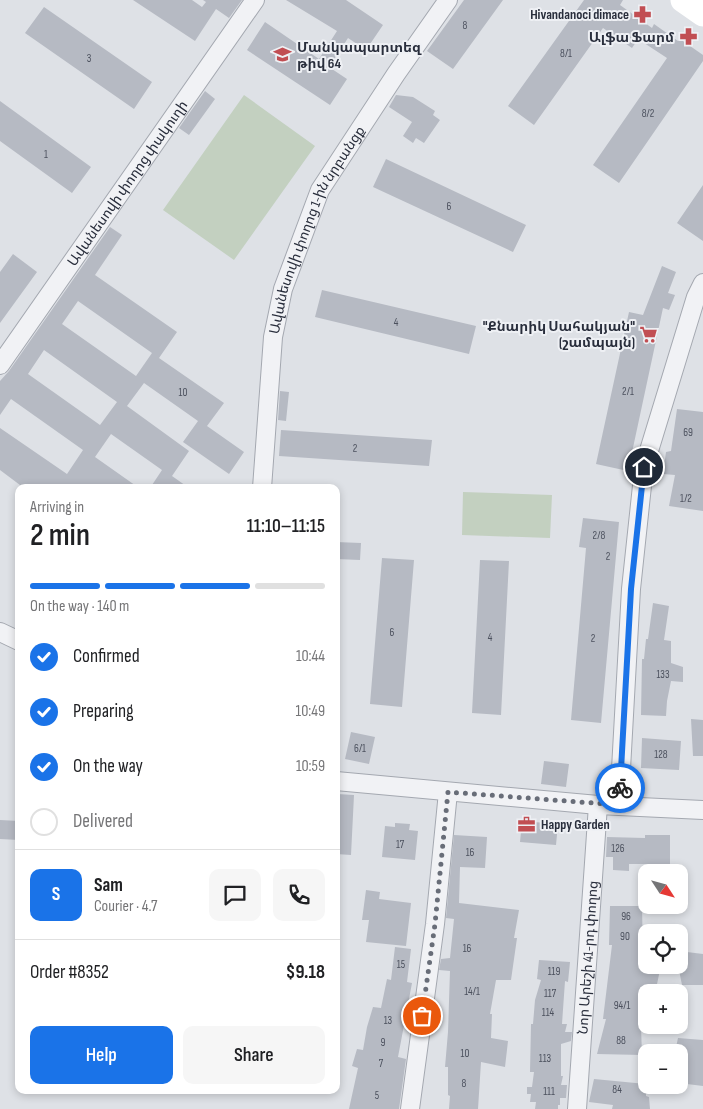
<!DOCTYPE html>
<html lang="en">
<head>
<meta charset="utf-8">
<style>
  :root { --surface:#fff; --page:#f6f6f6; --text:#202124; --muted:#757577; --line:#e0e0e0; --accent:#1a73e8 }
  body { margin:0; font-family:"Sofia Sans Condensed","Noto Sans Armenian",sans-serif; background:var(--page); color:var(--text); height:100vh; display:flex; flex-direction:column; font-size:19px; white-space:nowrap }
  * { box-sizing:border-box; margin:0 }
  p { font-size:16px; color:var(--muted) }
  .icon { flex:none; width:28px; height:28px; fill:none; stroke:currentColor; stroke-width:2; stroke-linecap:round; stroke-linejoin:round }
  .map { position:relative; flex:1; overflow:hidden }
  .panel { position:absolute; left:15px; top:484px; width:325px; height:610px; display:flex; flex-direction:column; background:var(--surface); border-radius:10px; box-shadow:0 2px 8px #0003 }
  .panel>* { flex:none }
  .needle { width:32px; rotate:126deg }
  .controls { position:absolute; left:638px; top:864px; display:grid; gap:10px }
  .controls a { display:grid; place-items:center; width:50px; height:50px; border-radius:10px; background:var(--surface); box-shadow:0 2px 8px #0003; font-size:25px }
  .pin { position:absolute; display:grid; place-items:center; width:42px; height:42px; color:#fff; margin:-21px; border:2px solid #fff; border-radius:50%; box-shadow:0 1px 5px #0007 }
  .courier { position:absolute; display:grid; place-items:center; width:50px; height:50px; margin:-25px; border:4px solid #1a73e8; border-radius:50%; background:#fff; color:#222; box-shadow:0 1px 6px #0007 }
  .headline em { font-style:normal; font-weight:600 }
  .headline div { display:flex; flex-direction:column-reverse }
  .headline { display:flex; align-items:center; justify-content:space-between; height:85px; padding:0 15px }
  h1 { font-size:32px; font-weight:600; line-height:38px }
  .bar { display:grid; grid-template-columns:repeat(4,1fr); gap:8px 5px; align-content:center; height:60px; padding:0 15px }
  .bar i { height:6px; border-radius:4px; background:var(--line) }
  .bar .selected { background:var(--accent) }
  .bar p { grid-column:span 4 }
  .line { display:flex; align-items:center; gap:12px; padding:0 15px; border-top:1px solid var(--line) }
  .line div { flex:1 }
  .round { display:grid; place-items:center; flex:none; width:52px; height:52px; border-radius:10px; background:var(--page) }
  ol { padding:0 15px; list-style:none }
  li { display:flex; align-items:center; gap:15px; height:55px }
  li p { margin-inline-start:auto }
  li .icon { padding:5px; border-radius:50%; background:var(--accent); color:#fff; stroke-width:4 }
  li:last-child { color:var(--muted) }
  li i { width:28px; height:28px; border:2px solid var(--line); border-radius:50% }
  .button { display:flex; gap:10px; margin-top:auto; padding:10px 15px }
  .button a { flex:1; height:58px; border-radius:10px; background:var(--accent); color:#fff; font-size:20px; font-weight:600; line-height:58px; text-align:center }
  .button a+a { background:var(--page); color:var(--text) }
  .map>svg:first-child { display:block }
  .green { fill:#c3d0c0 }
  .building { fill:#b6bac3; fill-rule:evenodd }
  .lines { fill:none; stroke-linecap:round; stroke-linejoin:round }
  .street-casing { stroke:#a4a8b0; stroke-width:20 }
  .street { stroke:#f1f2f5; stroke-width:18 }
  .secondary { stroke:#fff; stroke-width:25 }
  .done { stroke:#686d78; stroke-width:5; stroke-dasharray:0 9 }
  .route { stroke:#1a73e8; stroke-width:6 }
  .labels { text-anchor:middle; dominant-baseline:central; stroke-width:4; stroke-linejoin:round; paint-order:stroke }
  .number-label { font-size:11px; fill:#4c515e }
  .poi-label { font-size:14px; font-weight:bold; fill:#292e3c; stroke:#eef0f4; text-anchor:end }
  .street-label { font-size:14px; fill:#292e3c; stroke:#eef0f4 }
</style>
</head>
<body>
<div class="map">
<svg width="703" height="1109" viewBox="0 0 703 1109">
  <rect width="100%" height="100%" fill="#dee1e6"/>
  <!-- green -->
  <path class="green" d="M244,95L315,146L234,260L163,210Z
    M463,492L552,495L550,538L462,535Z"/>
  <!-- building -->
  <path class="building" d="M133,0H192L202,7L206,2L203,0H242L229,18L216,9L195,41Z
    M286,0H346L383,25L366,50L348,38L329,67L347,79L330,105L247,50L265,22L319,59L337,31Z
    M464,0H503L453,69L427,51Z
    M584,0H623L620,5L652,28L654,24L678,41L680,39L703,55V61L619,183L593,165L667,58L638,39L632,48L603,28L534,125L508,106Z
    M44,7L152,82L134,109L25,33Z
    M205,91L215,99L189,135L179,128Z
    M396,95L413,97L435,111L433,115L440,120L424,143L416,138L413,143L403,136L412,122L389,107Z
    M0,101L91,167L72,193L0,141Z
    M386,159L526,225L513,252L373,187Z
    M703,185V241L677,223Z
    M110,227L122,235L95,275L177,332L159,358L224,403L207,426L244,452L229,474L183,442L198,421L144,383L127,406L189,451L172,476L189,488H150L162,470L111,434L95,457L139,488H24L0,470V428L67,474L83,450L11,399L0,415V381L9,371ZM78,301L152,353L136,376L62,324ZM44,350L117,402L100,425L28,374Z
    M13,254L37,272L0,323V272Z
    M662,266L676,272L668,293L675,295L669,310L663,308L628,471L596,464L629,312L643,315Z
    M322,290L476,326L469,354L315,317Z
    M280,391L289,392L286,421L278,420Z
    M677,409L703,412V511L669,506L675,475L663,474L666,452L671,451Z
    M281,430L432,440L429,466L279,456Z
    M583,518L619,522L601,723L571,720L586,548L579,547Z
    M336,542L361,543L360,560L336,559Z
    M382,558L414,560L402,707L370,704Z
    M480,560L509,561L501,715L472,713Z
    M653,603L669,606L664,640L671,641V663L683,667V682L671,681L667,701L666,716L641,715L642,659H644L646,639H648Z
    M691,719L703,720V756H693Z
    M351,732L375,737L369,764L345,759Z
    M642,738L681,741L679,770L641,768Z
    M544,761L569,764L566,787L541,784Z
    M337,794L354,795L351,855L336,854Z
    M0,820L19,821V840L0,839Z
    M522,821L558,824L556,845L520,842Z
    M395,823L410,824L409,830L418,831L415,860L382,857L385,826L395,827Z
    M454,835L487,837L485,868L460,867L459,903L519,910L514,938H517L511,980H496L490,1014H492L491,1038L508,1041L505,1067L481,1062L478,1109H449L450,1096L448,1095V1067H445L448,1032L450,971L439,970L441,959L450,958L454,919L446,918Z
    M645,835H670V864H629V871L613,870V857H606L607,837L645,838Z
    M366,890L380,892L379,899L411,903L406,946L366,942L369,920H362Z
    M610,906H642L643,960L646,961V965H661L656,989L640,987L638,1025L641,1026L642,1055L597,1054L606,1019H603L612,945H609Z
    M395,947L411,949L407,982L412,983L398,1057L406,1059L399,1109H349L358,1068L352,1066L357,1049L363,1050L367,1027L373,1007L381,1008L387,979L391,980Z
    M679,951L703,954V985H682L678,965H680Z
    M539,960L570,962L568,982L565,981L562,1024H567L565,1032H572L571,1041L561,1044V1076H563L561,1085H567L566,1098H560V1105H558V1109H535L536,1102H530L531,1094H527V1087H532L534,1072H530L531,1024H533L535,1000L541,980L537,979Z
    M678,1038L703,1040V1086L679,1083L684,1055H679V1052H675Z
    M594,1079L646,1084V1096L649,1097L650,1109H612L613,1105L589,1102Z"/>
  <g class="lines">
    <defs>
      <g id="street">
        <path id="s1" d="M0,365L255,0"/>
        <path id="s2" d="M262,488L273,337L283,289L320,190L396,74L448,0"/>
        <path d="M0,632L19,641"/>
        <path d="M336,781L598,805L703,810"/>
        <path d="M619,805L631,589L644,467L696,297L703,283"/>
        <path d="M410,1109L435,924L448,792"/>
        <path id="s3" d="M577,1109L598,805"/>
      </g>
    </defs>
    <!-- street casing -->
    <use href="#street" class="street-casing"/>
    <!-- street -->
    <use href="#street" class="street"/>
    <!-- secondary -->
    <path class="secondary" d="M683,0L703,14"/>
  </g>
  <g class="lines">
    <!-- done -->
    <path class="done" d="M422,1016L435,924L448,792L619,805L620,788"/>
    <!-- route -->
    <path class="route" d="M620,788L631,589L644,467"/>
  </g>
  <!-- icons -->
  <defs>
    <symbol id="pharmacy-bare" viewBox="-9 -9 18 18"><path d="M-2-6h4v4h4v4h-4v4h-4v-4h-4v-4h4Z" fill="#c14e53" stroke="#eef0f4" stroke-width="2.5" paint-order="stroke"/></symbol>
    <symbol id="school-bare" viewBox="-9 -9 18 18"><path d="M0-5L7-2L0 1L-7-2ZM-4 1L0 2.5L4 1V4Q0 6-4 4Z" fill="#c14e53" stroke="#eef0f4" stroke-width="2.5" paint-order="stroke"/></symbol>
    <symbol id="supermarket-bare" viewBox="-9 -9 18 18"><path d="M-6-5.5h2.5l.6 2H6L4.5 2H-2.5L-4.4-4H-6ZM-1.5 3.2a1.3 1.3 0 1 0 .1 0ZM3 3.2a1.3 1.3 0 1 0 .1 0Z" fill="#c14e53" stroke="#eef0f4" stroke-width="2.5" paint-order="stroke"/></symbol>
    <symbol id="office-bare" viewBox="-9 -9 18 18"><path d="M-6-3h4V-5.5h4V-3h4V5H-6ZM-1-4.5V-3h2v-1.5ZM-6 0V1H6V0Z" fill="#c14e53" stroke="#eef0f4" stroke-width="2.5" paint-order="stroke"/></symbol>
  </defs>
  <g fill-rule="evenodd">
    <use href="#pharmacy-bare" x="630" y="2" width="25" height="25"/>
    <use href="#pharmacy-bare" x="676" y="24" width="25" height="25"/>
    <use href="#school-bare" x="270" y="42" width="25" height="25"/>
    <use href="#supermarket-bare" x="636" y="322" width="25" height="25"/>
    <use href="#office-bare" x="514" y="812" width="25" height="25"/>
  </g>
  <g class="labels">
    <!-- number labels -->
    <g class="number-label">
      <text x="465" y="25">8</text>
      <text x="566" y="53">8/1</text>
      <text x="89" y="58">3</text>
      <text x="648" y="113">8/2</text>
      <text x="46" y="154">1</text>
      <text x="449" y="206">6</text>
      <text x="396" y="322">4</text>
      <text x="628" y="391">2/1</text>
      <text x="183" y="392">10</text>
      <text x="688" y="432">69</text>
      <text x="355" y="448">2</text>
      <text x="686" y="498">1/2</text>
      <text x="599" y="535">2/8</text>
      <text x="608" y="556">2</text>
      <text x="392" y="632">6</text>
      <text x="490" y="637">4</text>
      <text x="593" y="638">2</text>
      <text x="663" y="674">133</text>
      <text x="360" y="748">6/1</text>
      <text x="661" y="754">128</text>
      <text x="400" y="844">17</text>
      <text x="618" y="848">126</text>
      <text x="470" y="852">16</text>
      <text x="626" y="916">96</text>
      <text x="625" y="936">90</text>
      <text x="467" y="948">16</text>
      <text x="401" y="964">15</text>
      <text x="554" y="971">119</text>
      <text x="472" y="991">14/1</text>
      <text x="550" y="993">117</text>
      <text x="622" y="1005">94/1</text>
      <text x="548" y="1012">114</text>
      <text x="388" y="1020">13</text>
      <text x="621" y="1040">88</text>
      <text x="383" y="1042">9</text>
      <text x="465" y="1053">10</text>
      <text x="545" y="1058">113</text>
      <text x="381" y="1063">7</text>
      <text x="464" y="1083">8</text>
      <text x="617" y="1089">84</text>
      <text x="549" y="1091">111</text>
      <text x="377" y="1095">5</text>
    </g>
    <!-- poi labels -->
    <g class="poi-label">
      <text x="629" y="14">Hivandanoci dimace</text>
      <text x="674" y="37">Ալֆա Ֆարմ</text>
      <text x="297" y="47" text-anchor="start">Մանկապարտեզ<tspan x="297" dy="16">թիվ 64</tspan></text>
      <text x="635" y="326">"Քնարիկ Սահակյան"<tspan x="635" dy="16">(շամպայն)</tspan></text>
      <text x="541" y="824" text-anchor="start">Happy Garden</text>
    </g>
    <!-- street labels -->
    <g class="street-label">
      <text stroke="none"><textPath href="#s1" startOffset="222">Ավանեսովի փողոց փակուղի</textPath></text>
      <text stroke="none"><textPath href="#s2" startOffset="268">Ավանեսովի փողոց 1-ին նրբանցք</textPath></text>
      <text stroke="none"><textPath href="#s3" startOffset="152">Նոր Արեշի 41-րդ փողոց</textPath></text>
    </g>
  </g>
</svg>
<div class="controls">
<a><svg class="needle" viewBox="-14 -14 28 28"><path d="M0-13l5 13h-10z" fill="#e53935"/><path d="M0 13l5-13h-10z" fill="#757577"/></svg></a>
<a><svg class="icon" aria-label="locate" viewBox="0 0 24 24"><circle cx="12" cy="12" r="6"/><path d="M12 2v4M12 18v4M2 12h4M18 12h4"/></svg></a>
<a>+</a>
<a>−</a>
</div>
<div class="pin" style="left:422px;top:1016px;background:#ea580c"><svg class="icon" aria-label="bag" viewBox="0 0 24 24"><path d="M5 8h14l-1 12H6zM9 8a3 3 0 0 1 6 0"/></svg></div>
<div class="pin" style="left:644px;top:467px;background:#1f2937"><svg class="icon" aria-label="home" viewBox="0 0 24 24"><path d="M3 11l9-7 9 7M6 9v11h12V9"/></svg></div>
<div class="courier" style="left:620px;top:788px"><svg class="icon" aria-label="bike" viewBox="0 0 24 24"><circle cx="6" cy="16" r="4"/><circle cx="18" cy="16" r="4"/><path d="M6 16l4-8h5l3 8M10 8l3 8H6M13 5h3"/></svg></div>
<section class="panel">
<div class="headline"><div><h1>2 min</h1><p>Arriving in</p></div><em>11:10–11:15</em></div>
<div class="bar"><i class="selected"></i><i class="selected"></i><i class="selected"></i><i></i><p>On the way · 140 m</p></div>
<ol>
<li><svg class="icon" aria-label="check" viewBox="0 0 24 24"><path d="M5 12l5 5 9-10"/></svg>Confirmed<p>10:44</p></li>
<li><svg class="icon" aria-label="check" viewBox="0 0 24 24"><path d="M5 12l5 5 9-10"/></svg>Preparing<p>10:49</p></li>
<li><svg class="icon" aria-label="check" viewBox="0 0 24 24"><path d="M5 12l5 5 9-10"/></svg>On the way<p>10:59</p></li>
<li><i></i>Delivered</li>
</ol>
<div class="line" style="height:90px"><b class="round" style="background:var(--accent);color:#fff">S</b><div><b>Sam</b><p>Courier · 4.7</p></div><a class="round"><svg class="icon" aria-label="chat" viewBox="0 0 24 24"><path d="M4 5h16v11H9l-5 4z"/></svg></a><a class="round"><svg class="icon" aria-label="phone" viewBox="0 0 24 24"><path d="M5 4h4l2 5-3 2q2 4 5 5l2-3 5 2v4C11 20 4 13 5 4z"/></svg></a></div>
<div class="line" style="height:65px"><div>Order #8352</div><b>$9.18</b></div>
<div class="button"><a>Help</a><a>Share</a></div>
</section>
</div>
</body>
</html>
